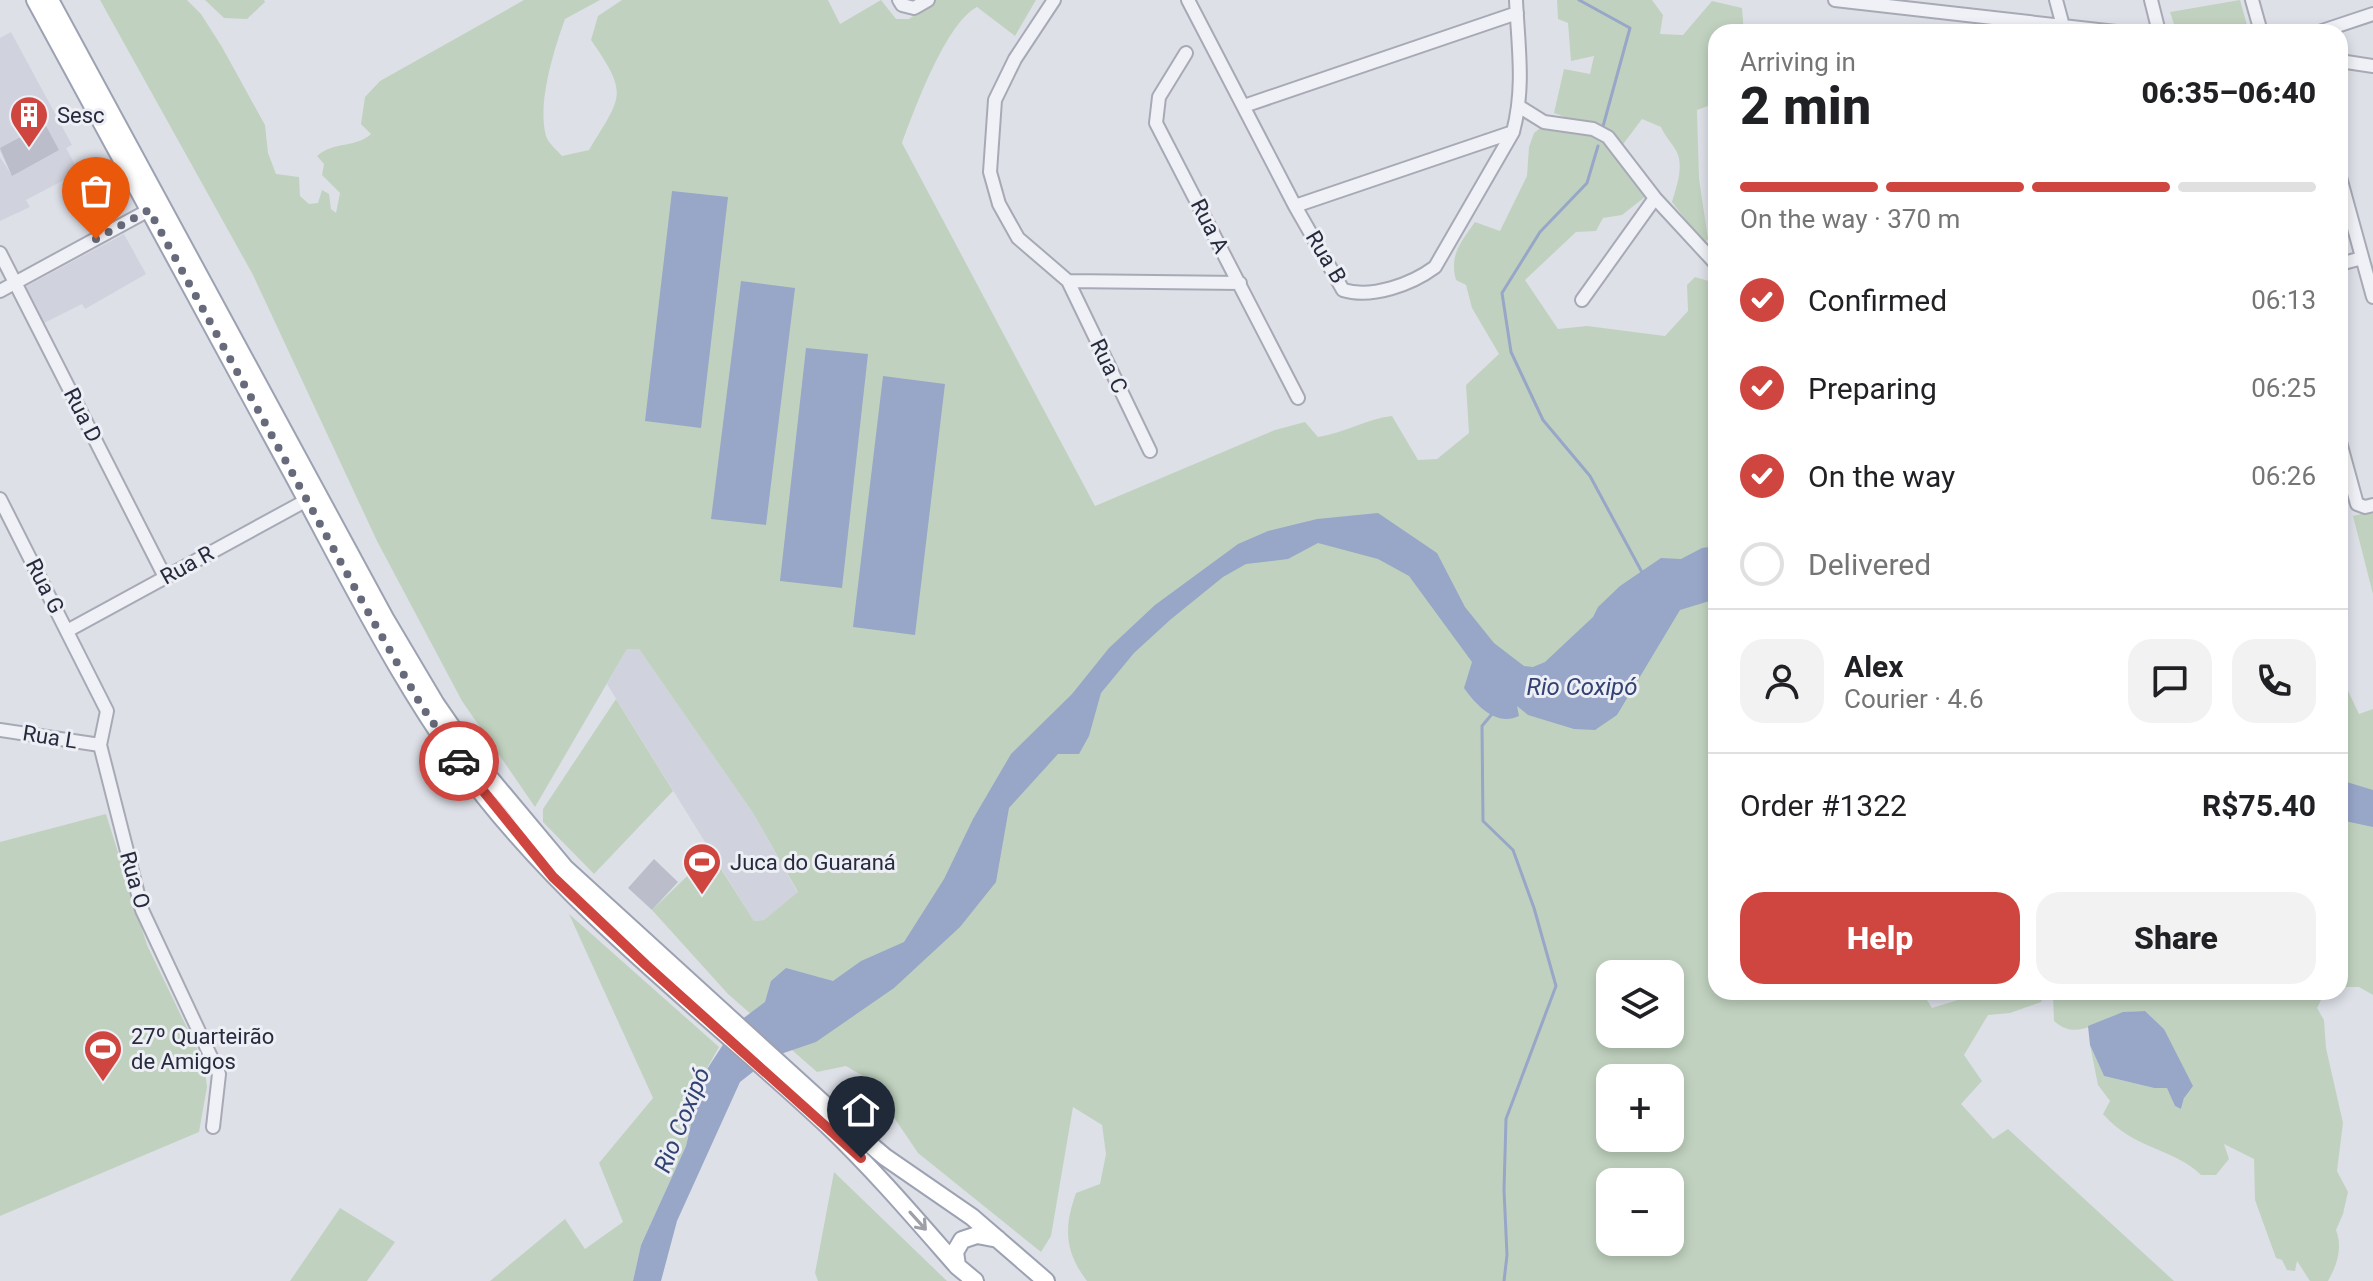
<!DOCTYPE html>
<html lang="en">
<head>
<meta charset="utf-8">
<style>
  :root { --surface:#fff; --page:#f2f2f2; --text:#202124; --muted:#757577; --line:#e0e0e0; --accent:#cf4640 }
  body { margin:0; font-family:Roboto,sans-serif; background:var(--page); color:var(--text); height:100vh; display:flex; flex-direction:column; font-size:30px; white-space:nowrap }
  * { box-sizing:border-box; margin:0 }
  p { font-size:26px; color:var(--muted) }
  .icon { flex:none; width:44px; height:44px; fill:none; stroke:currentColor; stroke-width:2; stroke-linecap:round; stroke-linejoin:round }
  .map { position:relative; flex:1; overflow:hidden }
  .drawer { position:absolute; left:1708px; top:24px; width:640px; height:976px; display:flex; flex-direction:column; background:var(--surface); border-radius:24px; box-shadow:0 4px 12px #0003 }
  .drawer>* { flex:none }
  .buttons { position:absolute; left:1596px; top:960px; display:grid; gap:16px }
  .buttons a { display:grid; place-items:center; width:88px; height:88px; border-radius:16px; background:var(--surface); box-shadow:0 4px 12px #0003; font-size:40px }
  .pin { position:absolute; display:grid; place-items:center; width:68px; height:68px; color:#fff; margin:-82px -34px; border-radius:50% 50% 50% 0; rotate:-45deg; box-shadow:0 0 8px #0007 }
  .pin .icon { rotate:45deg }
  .courier { position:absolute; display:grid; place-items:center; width:80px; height:80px; margin:-40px; border:6px solid #cf4640; border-radius:50%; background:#fff; color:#222; box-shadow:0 2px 10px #0007 }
  .summary em { font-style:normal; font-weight:800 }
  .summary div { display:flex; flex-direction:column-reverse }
  .summary { display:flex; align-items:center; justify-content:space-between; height:136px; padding:0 32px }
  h1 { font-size:52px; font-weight:800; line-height:60px }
  .bar { display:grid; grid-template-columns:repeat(4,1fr); gap:12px 8px; align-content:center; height:96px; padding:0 32px }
  .bar i { height:10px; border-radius:6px; background:var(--line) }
  .bar .current { background:var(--accent) }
  .bar p { grid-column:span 4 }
  .line { display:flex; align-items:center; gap:20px; padding:0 32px; border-top:2px solid var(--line) }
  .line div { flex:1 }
  .round { display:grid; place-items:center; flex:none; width:84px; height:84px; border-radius:24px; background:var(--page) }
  ol { padding:0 32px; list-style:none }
  li { display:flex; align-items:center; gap:24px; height:88px }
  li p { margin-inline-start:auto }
  li .icon { padding:8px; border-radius:50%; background:var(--accent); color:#fff; stroke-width:4 }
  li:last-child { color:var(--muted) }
  li i { width:44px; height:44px; border:4px solid var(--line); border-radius:50% }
  .button { display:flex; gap:16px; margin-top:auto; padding:16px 32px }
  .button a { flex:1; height:92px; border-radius:24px; background:var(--accent); color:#fff; font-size:32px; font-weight:800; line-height:92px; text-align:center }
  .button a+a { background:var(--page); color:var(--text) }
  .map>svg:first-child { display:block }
  .built { fill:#d0d2dd }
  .green { fill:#c0d2bf; fill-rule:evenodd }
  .water { fill:#98a6c8 }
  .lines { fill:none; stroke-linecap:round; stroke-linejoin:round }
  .stream { stroke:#98a6c8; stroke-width:3 }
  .building { fill:#bbbeca }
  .minor-casing { stroke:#a7aab5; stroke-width:16 }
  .major-casing { stroke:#9da2b3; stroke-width:20 }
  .minor { stroke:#f0f1f6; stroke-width:12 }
  .major { stroke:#fff; stroke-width:16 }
  .oneway { stroke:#9ea0a8 }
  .done { stroke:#676a7a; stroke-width:8; stroke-dasharray:0 14.4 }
  .route { stroke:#cf4640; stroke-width:10 }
  .labels { text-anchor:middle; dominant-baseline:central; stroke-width:6; stroke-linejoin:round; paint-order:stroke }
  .poi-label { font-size:22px; fill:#272b3e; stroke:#edeff5; text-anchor:start }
  .street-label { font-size:22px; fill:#272b3e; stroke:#edeff5 }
  .water-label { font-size:24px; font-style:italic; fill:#314273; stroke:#edeff5 }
</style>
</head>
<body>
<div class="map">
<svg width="2373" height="1281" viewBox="0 0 2373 1281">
  <rect width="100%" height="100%" fill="#dee0e8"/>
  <!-- built -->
  <path class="built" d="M11,32L72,145L66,148L79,172L26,200L30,207L0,221V157L11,174L0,151V38Z
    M124,234L146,274L85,309L82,304L42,324L23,288Z
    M627,649H639L753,813L798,893L764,920L754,921L607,684Z"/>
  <!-- green -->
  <path class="green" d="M100,0H187L201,14L222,47L265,125L268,153L276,174L299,177L300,196L309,204L318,203L322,190L329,194L331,209L336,213L340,193L322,175L324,164L317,156C334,141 356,148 371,134L361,124L365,97L380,81L524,0H600L565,19C554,50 537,103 546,136C548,143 557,150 562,156L589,150C622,95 629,95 591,40L598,16L622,0H828L840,24L881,0L896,19H909L935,0H1036L1015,36L977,7C946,23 915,108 902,143L1095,506L1275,430L1305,422L1318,437C1344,433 1366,419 1392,416L1418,460L1437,459L1469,433L1466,385L1499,354L1472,308L1466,285L1456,280C1449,255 1461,242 1475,222L1500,231L1527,176L1529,147L1534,133L1544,125H1586L1554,113L1564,69L1590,74L1594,56L1571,61L1568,23L1558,19L1557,0H1652L1663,15L1660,34L1683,35L1712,1L1742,8L1744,32H1716V103L1697,110L1699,179L1708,239L1704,244L1672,202C1676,188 1683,170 1678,155C1675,146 1665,137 1661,127L1642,119L1618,151L1645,197L1622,215L1603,218L1596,231L1576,232L1525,280L1558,329L1587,326L1665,336L1688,311L1687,285L1695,277L1712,282L1716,289V992H1922L1932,1008L1984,992H2325L2317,1008L2324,1020L2326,1048L2343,1123L2337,1171L2348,1192L2343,1214L2336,1230C2343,1248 2337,1265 2328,1281H2310L2297,1261L2295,1271L2287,1270L2282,1260L2276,1258L2255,1200L2254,1159L2224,1144L2229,1159L2216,1175H2201C2172,1147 2134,1150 2103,1114L2110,1101L2098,1085L2090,1045L2104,1076L2154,1088H2168L2175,1106L2181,1109L2184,1098L2164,1029L2145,1011C2136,1012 2127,1011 2119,1014C2095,1022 2076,1041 2054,1021L2053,995L2046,993L2041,1002L2010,1013L1988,1015L1964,1055L1982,1081L1961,1104L1993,1139L2008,1129L2174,1281H1087C1064,1251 1064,1227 1076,1193L1100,1184L1106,1154L1102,1125L1073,1107L1051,1236L1041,1252L918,1153L868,1079L846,1066L817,1072L728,994L652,910L711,853L754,921L764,920L798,892L753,813L639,649H627L535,807L462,701L377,541L253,275ZM1610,974H1670V1034H1610ZM1610,1078H1670V1138H1610ZM1610,1182H1670V1242H1610Z
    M205,0H264L265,2L247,19L224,18Z
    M2240,0L2247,25L2241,30L2174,24L2170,12Z
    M2373,511V594L2353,516Z
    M2340,674L2359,714L2373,709V995L2359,987H2340Z
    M616,699L673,791L594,874L543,822V809Z
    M106,814L147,945L204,1063L207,1087L199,1132L0,1216V842Z
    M569,914L719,1047L702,1077L686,1146L641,1245L633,1281H490L565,1219L585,1249L623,1222L599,1163L653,1098Z
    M834,1172L947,1281H818L815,1273Z
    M340,1208L395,1242L367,1281H290Z"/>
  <!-- water -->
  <path class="water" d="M672,191L728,197L701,428L645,421Z
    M741,281L795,288L766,525L711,519Z
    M806,348L868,354L842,588L780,581Z
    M883,376L945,384L915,635L853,627Z
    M1378,513L1437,553L1465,607L1494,643L1524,666L1533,667L1545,662L1593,617L1598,607L1620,586L1661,558L1681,559L1702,548L1716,546V599L1680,610L1617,715L1595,730L1574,729L1528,715L1517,706L1519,716C1496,727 1476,705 1464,688L1472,662L1409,576L1378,559L1318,543L1288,559L1246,564L1223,577L1170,620L1134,653L1101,693L1089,736L1079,754H1058L1009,808L996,882L960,927L894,988L816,1042L772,1057L740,1082L677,1221L661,1281H633L641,1245L686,1146L702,1077L737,1023L765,1002L771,981L786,968L833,981L861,961L904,942L944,879L973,819L1011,754L1072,694L1109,648L1155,605L1238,544L1268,531L1317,519Z
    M2340,780L2373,790V827L2340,820Z
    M2145,1011L2164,1029L2193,1086L2184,1098L2181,1109L2175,1106L2167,1088H2154L2104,1076L2090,1045L2088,1026L2123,1012Z"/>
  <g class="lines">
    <!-- stream -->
    <path class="stream" d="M1579,0L1630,28L1602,130
      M1598,146L1587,183L1540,232L1502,293L1511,352L1543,420L1590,476L1644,576
      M1492,714L1482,726L1483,821L1513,850L1534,908L1556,986L1506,1119L1504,1190L1507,1255L1504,1281"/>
  </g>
  <!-- building -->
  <path class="building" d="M45,124L59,150L12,176L0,148Z
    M654,859L678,882L652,910L628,888Z"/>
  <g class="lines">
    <defs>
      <path id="minor" d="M899,0L902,5L914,8L928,0
        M1054,0L1015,59L995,100L990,172L999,204L1018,238L1068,281L1240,283
        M1188,0L1295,206L1343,290C1372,299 1412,284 1435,267L1513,132C1525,87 1518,45 1516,0
        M1835,0L2116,32
        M2056,0L2063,26
        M2151,0L2159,32
        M2252,0L2261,32
        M2319,32L2373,14
        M1186,53L1159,97L1156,123L1298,398
        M2340,61L2373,66
        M1244,106L1517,13
        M1520,107L1544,122L1593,129L1608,137L1655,198L1716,264
        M2340,177L2373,297
        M1295,206L1513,132
        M0,253L165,577
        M2340,264L2362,258
        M1068,281L1150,451
        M0,291L149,210
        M1582,300L1655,198
        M2340,442L2357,504L2365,507L2373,505
        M0,499L107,711L100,745L142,910L219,1074L213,1127
        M67,631L307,500
        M0,730L100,745"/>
      <path id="major" d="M35,0C121,159 207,317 293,475C352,584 407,698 484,796C584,922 712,1017 828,1126C874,1170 915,1218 957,1266L975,1281
        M50,0L385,618L436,704L474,759L565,868L847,1125L885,1157L972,1217L1046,1281
        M957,1266L955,1252L962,1240L977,1235L998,1239"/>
    </defs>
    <!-- minor casing -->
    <use href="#minor" class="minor-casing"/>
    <!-- major casing -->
    <use href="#major" class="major-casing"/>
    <!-- minor -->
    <use href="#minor" class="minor"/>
    <!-- major -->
    <use href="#major" class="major"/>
  </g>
  <!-- one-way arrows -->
  <defs><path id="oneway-shaft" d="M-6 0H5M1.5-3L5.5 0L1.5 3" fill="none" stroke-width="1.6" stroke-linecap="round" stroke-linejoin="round" transform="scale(2)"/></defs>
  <use class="oneway" href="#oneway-shaft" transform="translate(918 1221) rotate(48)"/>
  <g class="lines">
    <!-- done -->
    <path class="done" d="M96,239L149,210L363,603L421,705L459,761"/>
    <!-- route -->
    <path class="route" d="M459,761L553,877L646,965L861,1158"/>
  </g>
  <!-- icons -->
  <defs>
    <symbol id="building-pin" viewBox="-11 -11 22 30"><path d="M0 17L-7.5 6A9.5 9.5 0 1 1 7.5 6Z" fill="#cf4640" stroke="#edeff5"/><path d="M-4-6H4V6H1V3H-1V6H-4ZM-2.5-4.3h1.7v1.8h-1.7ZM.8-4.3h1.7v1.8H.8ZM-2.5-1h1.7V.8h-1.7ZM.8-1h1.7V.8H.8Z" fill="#fff"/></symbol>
    <symbol id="stadium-pin" viewBox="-11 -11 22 30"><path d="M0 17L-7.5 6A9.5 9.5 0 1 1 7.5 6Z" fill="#cf4640" stroke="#edeff5"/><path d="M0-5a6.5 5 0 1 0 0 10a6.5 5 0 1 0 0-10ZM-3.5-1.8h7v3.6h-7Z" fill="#fff"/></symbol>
  </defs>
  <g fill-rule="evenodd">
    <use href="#building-pin" x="7" y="93" width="44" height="60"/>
    <use href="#stadium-pin" x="680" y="840" width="44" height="60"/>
    <use href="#stadium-pin" x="81" y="1027" width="44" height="60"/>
  </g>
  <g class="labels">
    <!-- poi labels -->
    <g class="poi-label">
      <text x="57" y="115">Sesc</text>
      <text x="730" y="862">Juca do Guaraná</text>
      <text x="131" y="1036">27º Quarteirão<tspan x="131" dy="25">de Amigos</tspan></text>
    </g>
    <!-- street labels -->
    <g class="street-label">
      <text transform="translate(1210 226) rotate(63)">Rua A</text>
      <text transform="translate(1326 257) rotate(59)">Rua B</text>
      <text transform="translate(1109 366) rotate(64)">Rua C</text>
      <text transform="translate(83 415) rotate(63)">Rua D</text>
      <text transform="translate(187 565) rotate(-29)">Rua R</text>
      <text transform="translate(45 586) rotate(63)">Rua G</text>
      <text transform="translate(50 737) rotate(9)">Rua L</text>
      <text transform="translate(135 880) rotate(74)">Rua O</text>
    </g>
    <!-- water labels -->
    <g class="water-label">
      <text x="1582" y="687">Rio Coxipó</text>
      <text transform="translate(682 1120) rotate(-68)">Rio Coxipó</text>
    </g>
  </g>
</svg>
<div class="buttons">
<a><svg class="icon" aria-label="layers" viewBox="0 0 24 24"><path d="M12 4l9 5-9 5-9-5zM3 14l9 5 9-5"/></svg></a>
<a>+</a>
<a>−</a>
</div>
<div class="pin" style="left:96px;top:239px;background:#ea580c"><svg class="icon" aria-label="bag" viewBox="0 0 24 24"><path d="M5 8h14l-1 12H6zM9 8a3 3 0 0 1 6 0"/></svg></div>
<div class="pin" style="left:861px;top:1158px;background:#1f2937"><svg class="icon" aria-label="home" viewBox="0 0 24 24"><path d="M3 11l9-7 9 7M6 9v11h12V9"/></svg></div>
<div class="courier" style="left:459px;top:761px"><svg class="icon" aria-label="car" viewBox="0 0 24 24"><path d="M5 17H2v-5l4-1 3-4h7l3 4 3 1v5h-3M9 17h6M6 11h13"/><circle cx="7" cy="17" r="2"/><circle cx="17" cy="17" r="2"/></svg></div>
<section class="drawer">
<div class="summary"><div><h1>2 min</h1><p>Arriving in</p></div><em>06:35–06:40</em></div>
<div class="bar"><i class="current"></i><i class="current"></i><i class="current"></i><i></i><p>On the way · 370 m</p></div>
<ol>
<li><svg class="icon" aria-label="check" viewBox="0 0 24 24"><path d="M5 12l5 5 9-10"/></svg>Confirmed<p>06:13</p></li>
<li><svg class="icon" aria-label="check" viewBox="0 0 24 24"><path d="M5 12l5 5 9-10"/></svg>Preparing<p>06:25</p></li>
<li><svg class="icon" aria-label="check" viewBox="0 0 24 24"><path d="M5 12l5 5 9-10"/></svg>On the way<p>06:26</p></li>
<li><i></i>Delivered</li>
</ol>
<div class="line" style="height:144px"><a class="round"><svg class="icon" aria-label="person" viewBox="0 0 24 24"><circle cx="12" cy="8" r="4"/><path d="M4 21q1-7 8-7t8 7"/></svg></a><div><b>Alex</b><p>Courier · 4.6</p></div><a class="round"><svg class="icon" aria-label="chat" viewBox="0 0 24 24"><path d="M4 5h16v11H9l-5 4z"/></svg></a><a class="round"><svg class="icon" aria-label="phone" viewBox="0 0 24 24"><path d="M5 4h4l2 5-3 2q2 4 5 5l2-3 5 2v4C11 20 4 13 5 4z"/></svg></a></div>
<div class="line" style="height:104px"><div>Order #1322</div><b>R$75.40</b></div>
<div class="button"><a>Help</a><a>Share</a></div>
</section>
</div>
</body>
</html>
